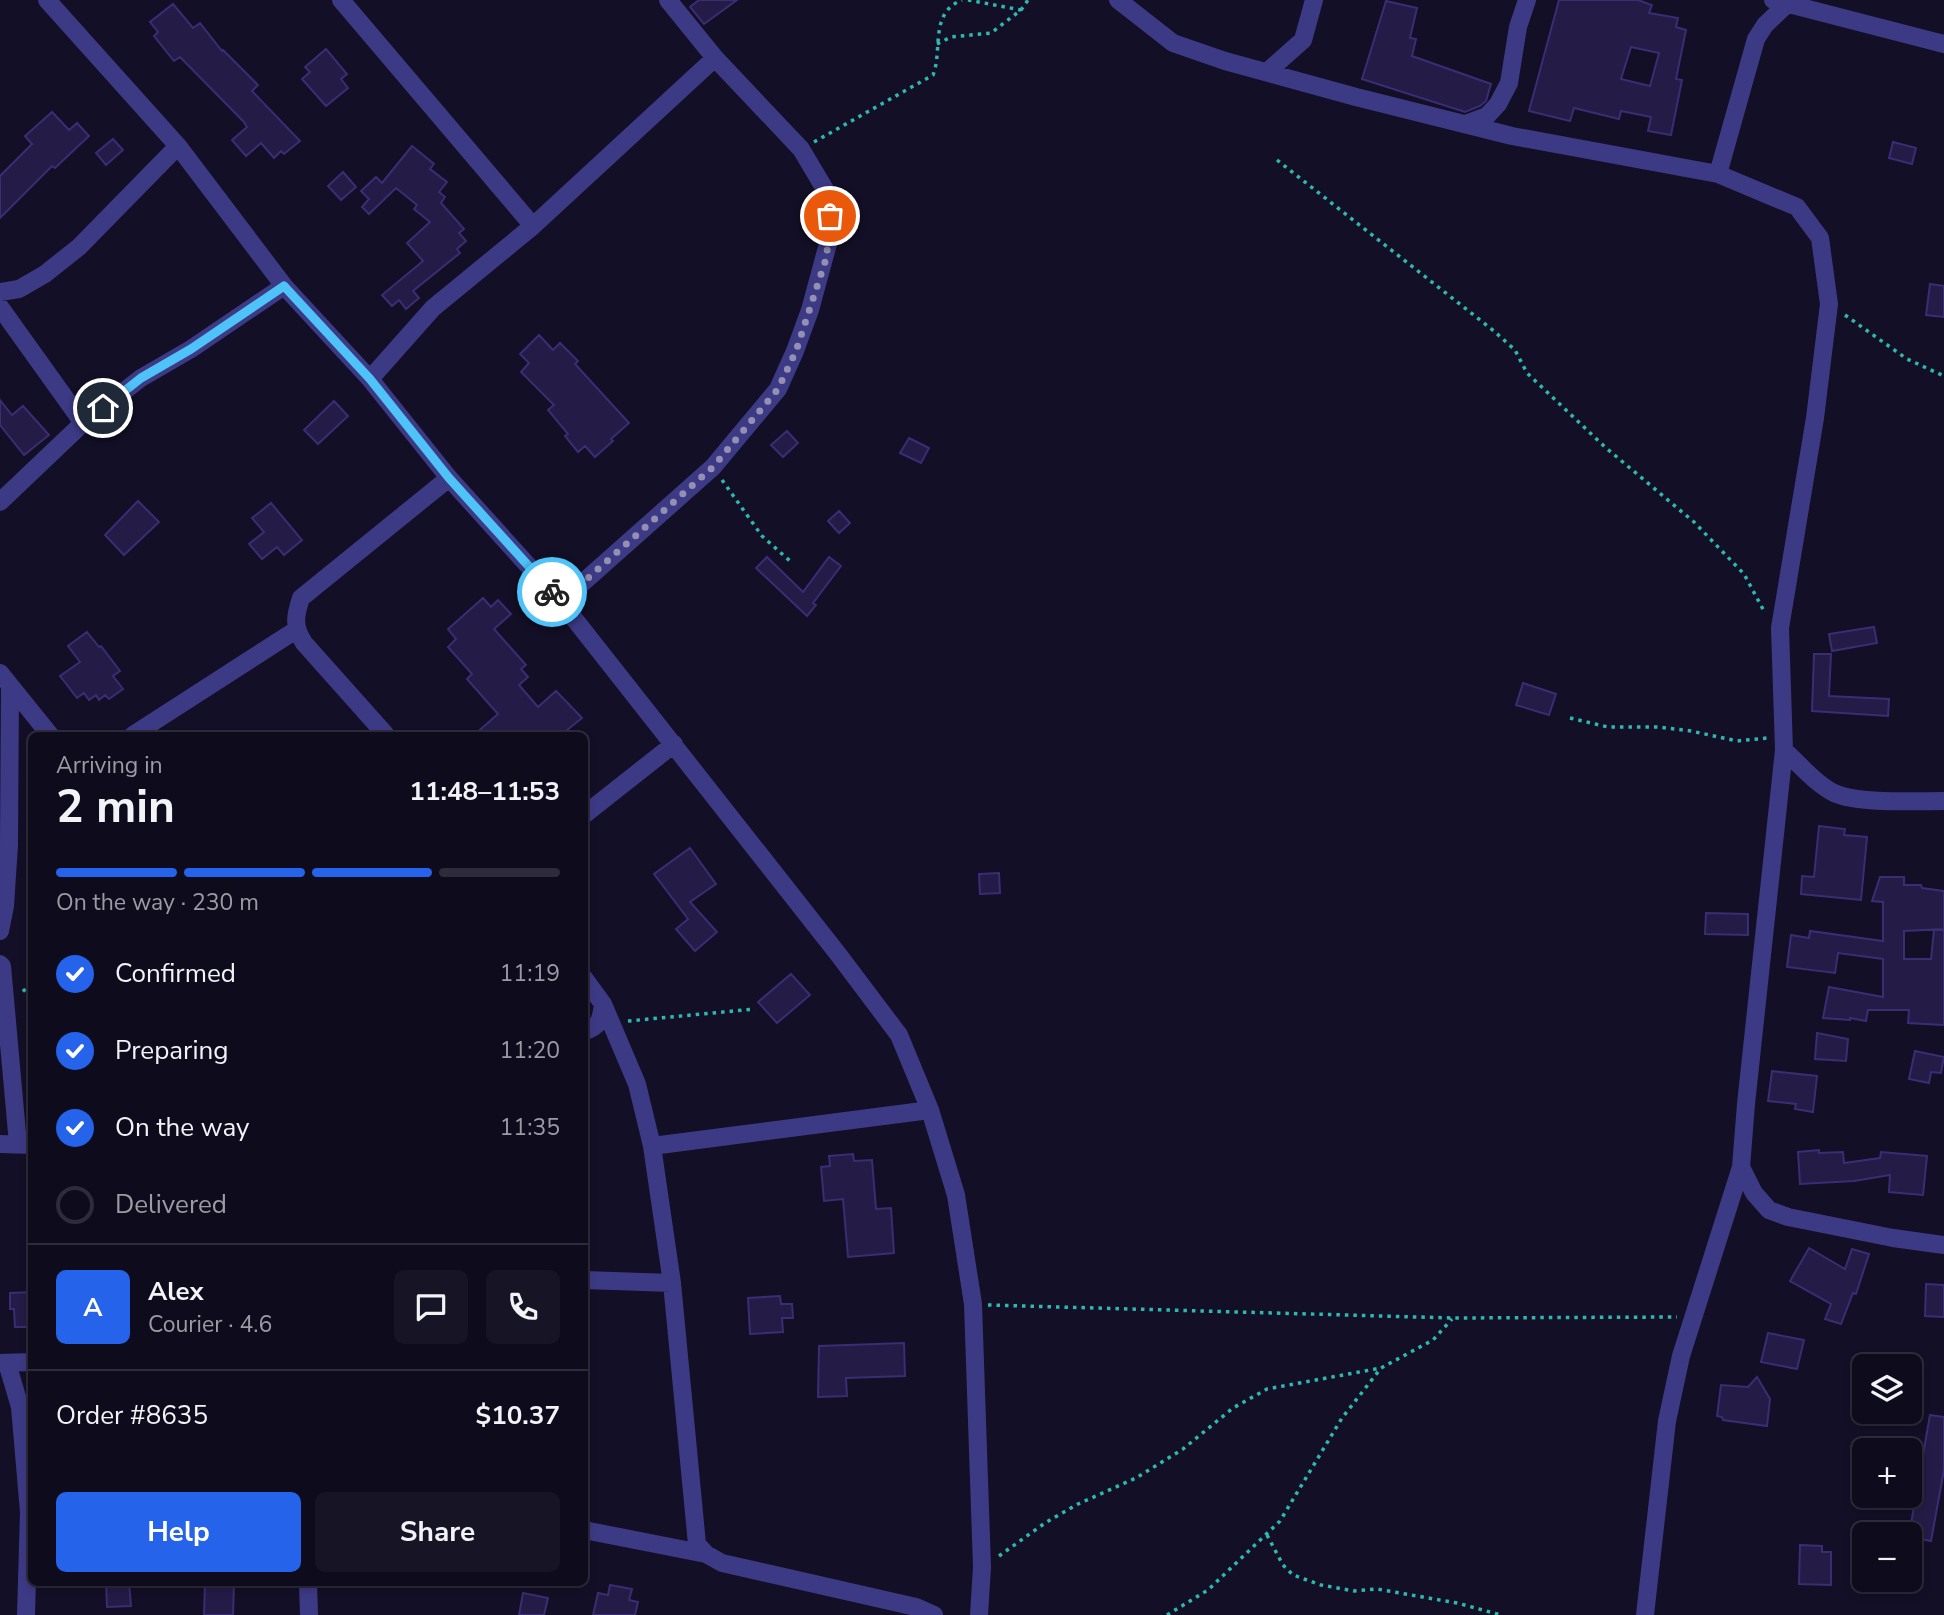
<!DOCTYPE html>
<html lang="en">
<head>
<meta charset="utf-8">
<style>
  :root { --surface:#0e0b1c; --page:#171425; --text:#f1f3f6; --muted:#9b9ba3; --line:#2e2b3b; --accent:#2563eb }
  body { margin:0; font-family:"Nunito Sans",sans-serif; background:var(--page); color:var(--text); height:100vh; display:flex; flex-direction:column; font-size:26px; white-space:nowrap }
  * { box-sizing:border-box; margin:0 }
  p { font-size:23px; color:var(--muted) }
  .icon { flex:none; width:38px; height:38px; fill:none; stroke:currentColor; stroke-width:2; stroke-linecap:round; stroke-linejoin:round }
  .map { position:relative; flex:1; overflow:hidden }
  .panel { position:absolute; left:28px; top:732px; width:560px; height:854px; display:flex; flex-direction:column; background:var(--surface); border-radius:10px; box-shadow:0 4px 10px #0003,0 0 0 2px var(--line) }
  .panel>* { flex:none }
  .fabs { position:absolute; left:1852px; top:1354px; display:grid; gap:14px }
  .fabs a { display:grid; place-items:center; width:70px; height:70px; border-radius:10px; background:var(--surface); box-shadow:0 4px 10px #0003,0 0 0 2px var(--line); font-size:35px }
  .pin { position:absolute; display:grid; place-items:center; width:60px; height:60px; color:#fff; margin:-30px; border:4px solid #fff; border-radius:50%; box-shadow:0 2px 7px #0007 }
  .courier { position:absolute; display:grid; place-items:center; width:70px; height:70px; margin:-35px; border:5px solid #4fc3f7; border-radius:50%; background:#fff; color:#222; box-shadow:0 2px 9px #0007 }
  .headline em { font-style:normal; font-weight:700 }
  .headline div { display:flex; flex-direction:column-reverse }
  .headline { display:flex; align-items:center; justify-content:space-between; height:119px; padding:0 28px }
  h1 { font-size:46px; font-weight:700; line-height:52px }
  .bar { display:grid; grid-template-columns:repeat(4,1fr); gap:10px 7px; align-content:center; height:84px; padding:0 28px }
  .bar i { height:9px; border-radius:5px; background:var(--line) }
  .bar .current { background:var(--accent) }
  .bar p { grid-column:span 4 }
  .line { display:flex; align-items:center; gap:18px; padding:0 28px; border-top:2px solid var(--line) }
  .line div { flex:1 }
  .round { display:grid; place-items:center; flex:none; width:74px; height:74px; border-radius:10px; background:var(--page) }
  ol { padding:0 28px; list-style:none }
  li { display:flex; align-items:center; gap:21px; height:77px }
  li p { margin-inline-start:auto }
  li .icon { padding:7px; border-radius:50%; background:var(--accent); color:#fff; stroke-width:4 }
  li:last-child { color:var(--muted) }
  li i { width:38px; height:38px; border:4px solid var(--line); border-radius:50% }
  .action { display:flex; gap:14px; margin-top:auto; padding:14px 28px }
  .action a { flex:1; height:80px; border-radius:10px; background:var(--accent); color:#fff; font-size:28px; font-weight:700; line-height:80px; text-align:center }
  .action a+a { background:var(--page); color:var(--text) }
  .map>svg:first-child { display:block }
  .building { fill:#241b47; stroke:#3b2d73; stroke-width:2; fill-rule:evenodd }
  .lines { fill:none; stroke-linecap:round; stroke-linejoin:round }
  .path { stroke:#2fb8b0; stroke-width:3.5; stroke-dasharray:3.5 5; stroke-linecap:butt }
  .street { stroke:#3d3a85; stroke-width:18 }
  .done { stroke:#948fb3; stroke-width:7; stroke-dasharray:0 12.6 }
  .route { stroke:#4fc3f7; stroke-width:9 }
</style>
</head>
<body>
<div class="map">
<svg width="1944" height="1615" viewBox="0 0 1944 1615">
  <rect width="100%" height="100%" fill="#130f26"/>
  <!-- building -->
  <path class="building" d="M699,0H737L704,24L690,7Z
    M1559,0H1638L1652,5L1649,13L1678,18L1676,27L1686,30L1676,79L1682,80L1671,135L1648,131L1651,117L1621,111L1619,119L1574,108L1570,121L1529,111ZM1631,47L1659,53L1650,86L1621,79Z
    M1386,1L1417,8L1410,38L1416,39L1412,56L1491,84L1486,101L1480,106L1465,112L1362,79Z
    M173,4L193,28L200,23L222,51L223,50L258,85L252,91L300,141L284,154L281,151L274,158L261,143L246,156L232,140L247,127L243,121L180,57L174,61L154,36L158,32L150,22Z
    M326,49L347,74L341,79L348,88L326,106L302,79L310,72L305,67Z
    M52,112L69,130L77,123L89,136L55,168L52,166L0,218V176L32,144L25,136Z
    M113,139L123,150L106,165L96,153Z
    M1893,142L1916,148L1912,164L1889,158Z
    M412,146L434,164L430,169L447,182L439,192L445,197L441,203L464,229L459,233L466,241L457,249L460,253L413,291L419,298L406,309L399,300L392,306L382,295L423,261L407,243L430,222L414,209L417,205L396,188L369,214L362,207L369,199L361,191L376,177L382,183Z
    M343,172L356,187L341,200L328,186Z
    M1930,284L1944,286V317L1926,315Z
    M539,335L553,350L560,343L578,361L575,364L629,423L611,439L613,441L595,457L585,446L578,452L565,436L568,434L548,410L554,405L521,372L529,363L520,354Z
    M0,400L12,415L23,406L49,435L24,455L0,425Z
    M334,401L348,416L318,444L304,430Z
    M787,431L798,443L783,457L771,445Z
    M909,438L929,448L921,463L900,453Z
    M138,501L159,522L124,555L105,535Z
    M271,503L302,540L284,555L277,547L262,559L249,544L264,532L252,518Z
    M839,511L850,523L839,533L828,521Z
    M767,557L803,592L829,557L841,566L813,603L816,605L807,616L756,568Z
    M483,598L491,607L498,600L511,614L494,629L526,665L521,669L528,677L519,685L538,707L556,691L582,718L561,735H474L498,714L467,679L472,674L448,647L456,639L448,629Z
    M1874,627L1877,643L1832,651L1829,634Z
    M87,632L99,647L101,646L120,671L113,676L123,689L109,699L105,695L99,700L96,695L89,700L84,693L77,698L60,676L80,662L68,646Z
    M1814,654H1831L1829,696L1889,699L1888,716L1812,711Z
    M1523,683L1556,694L1549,715L1516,705Z
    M1819,826L1845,829L1844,835L1867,837L1861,900L1801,894L1802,876L1814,877Z
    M690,848L716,884L690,902L717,932L695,951L676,929L688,919L654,874Z
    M999,873L1000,893L980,894L979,874Z
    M1880,877H1904V885H1921L1922,888L1944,891V929L1904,931V959H1931L1934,930H1944V1025L1908,1023L1909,1010H1868L1866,1021L1850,1018V1020L1823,1018L1829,987L1883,997V959L1838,953L1835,973L1787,967L1791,935L1809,938L1810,931L1883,941V902L1872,901Z
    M1706,913L1748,914V935L1705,934Z
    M791,974L810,995L777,1023L758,1002Z
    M1817,1033L1848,1039L1846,1061L1815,1059Z
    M1915,1051L1944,1057L1941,1073L1931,1072L1929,1083L1909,1079Z
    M1772,1071L1817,1076L1813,1112L1795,1109L1796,1104L1768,1101Z
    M1819,1150V1153L1843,1152L1844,1163L1880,1158L1881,1152L1927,1156L1923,1195L1889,1192L1890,1175L1854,1181L1800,1184L1798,1152Z
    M853,1154L854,1161L872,1160L876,1209L891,1208L894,1253L848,1257L843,1199L824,1201L821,1167L830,1166L829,1156Z
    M1809,1248L1845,1269L1852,1249L1869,1254L1856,1294L1853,1293L1841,1324L1825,1319L1831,1304L1790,1281Z
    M1926,1284L1944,1285V1317L1925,1316Z
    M32,1292V1327H15L14,1309H10V1293Z
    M780,1296L781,1304H792L793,1318H782L783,1332L750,1334L748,1298Z
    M1768,1333L1804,1340L1797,1369L1761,1362Z
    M904,1343L905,1376L846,1378L847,1396L818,1397L819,1346Z
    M1757,1377L1770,1399L1767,1426L1723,1420L1722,1417L1717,1416L1721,1385L1748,1387Z
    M1930,1415L1944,1417V1470L1931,1541L1909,1537V1535Z
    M1800,1545L1822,1546V1552H1831V1585L1799,1584Z
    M106,1582H129L131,1606L107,1607Z
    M205,1582H234L233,1615H204Z
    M610,1585L632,1589L629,1600L638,1602L635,1615H593L598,1593L608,1595Z
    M523,1593L548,1598L544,1615H519Z"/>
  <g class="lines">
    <!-- path -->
    <path class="path" d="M968,0L1021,10
      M937,44L951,37L991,33L1021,10L1028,0
      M814,142L933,75C943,50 929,13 962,0
      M1277,160L1494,331L1515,350L1527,373L1605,447L1694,522L1744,574L1764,611
      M1845,315L1907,359L1944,376
      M722,480L762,536L790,561
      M1570,718L1608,727H1658L1691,731L1737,741L1767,738
      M23,989L32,999
      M628,1021L755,1009
      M988,1305L1453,1318L1677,1317
      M1267,1535L1283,1565L1293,1575L1321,1585L1354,1591L1377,1589L1457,1603L1501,1615
      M999,1556L1045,1523L1078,1504L1136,1478L1183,1449L1233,1408L1267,1389L1381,1368
      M1167,1615L1208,1590L1280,1521L1342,1418L1381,1368L1433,1340L1452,1319"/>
    <!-- street -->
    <path class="street" d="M47,0L178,146L284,286L370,379L449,478L561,602L838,954L899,1035L930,1110L956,1195L973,1304L982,1567L979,1615
      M341,0L533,226
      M1118,0L1173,43L1225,61L1356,97L1512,136L1718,174L1797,207L1820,238L1829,304L1815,418L1780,628L1784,750L1746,1104L1741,1167L1681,1356L1667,1421L1645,1615
      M1773,0L1944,44
      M1267,72L1303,40L1314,0
      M1466,124L1487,116L1498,104L1509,83L1518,27L1527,0
      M1718,174L1756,39L1765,25L1787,4
      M0,292L19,289L45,274L79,247L178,146
      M0,307L83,423
      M370,379L433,308L533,226L715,58
      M0,502L83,423L141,378L191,349L284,286
      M561,602L713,467L778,389L795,351L810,310L829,240L830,216L826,191L801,149L715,58L668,0
      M0,673L50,735
      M133,735L296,630
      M386,735L304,643C293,626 295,616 301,598L449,478
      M1784,750C1799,764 1815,783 1834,793C1858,804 1916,801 1944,801
      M584,815L674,744
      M0,931L5,906L9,845L10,685
      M0,964L2,966L18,1144
      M584,978L603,1004L637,1084L652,1146L672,1283L697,1544L706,1554L722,1563L916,1607L934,1615
      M584,1031C600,1027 601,1019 603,1004
      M0,1144L32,1145
      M652,1146L930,1110
      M1741,1167L1754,1193L1769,1210L1788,1217L1893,1238L1944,1245
      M584,1280L672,1283
      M0,1363L32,1362
      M7,1363L20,1407L29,1512L26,1615
      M584,1530L706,1554
      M308,1582L309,1615"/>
  </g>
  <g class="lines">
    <!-- done -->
    <path class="done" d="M552,592L561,602L713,467L778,389L796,351L825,262L829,240L830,216"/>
    <!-- route -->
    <path class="route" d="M103,408L141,378L191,349L284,286L370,379L449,478L552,592"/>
  </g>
</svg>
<div class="fabs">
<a><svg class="icon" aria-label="layers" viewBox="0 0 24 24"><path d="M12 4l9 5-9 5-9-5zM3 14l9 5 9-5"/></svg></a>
<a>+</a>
<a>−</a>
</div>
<div class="pin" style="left:830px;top:216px;background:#ea580c"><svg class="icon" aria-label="bag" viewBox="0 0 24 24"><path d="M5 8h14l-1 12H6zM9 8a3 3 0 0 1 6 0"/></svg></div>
<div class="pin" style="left:103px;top:408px;background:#1f2937"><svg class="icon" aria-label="home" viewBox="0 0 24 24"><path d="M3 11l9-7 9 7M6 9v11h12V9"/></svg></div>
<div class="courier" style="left:552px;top:592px"><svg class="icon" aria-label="bike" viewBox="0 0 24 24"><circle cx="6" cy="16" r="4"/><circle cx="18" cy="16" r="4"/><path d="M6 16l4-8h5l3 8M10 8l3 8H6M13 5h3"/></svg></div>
<section class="panel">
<div class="headline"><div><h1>2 min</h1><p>Arriving in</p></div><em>11:48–11:53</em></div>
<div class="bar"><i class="current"></i><i class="current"></i><i class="current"></i><i></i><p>On the way · 230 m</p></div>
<ol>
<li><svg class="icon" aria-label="check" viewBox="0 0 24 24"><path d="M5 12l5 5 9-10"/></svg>Confirmed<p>11:19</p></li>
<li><svg class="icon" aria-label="check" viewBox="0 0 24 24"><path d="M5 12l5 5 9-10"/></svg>Preparing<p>11:20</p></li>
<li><svg class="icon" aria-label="check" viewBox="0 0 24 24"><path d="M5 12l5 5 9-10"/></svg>On the way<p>11:35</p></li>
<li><i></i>Delivered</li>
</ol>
<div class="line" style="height:126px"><b class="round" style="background:var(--accent);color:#fff">A</b><div><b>Alex</b><p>Courier · 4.6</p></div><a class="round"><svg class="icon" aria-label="chat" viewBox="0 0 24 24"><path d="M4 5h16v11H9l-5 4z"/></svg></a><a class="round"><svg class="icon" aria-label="phone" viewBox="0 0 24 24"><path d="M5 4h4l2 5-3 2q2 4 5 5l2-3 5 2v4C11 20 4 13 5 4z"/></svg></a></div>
<div class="line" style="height:91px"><div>Order #8635</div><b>$10.37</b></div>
<div class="action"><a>Help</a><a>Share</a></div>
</section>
</div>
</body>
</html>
